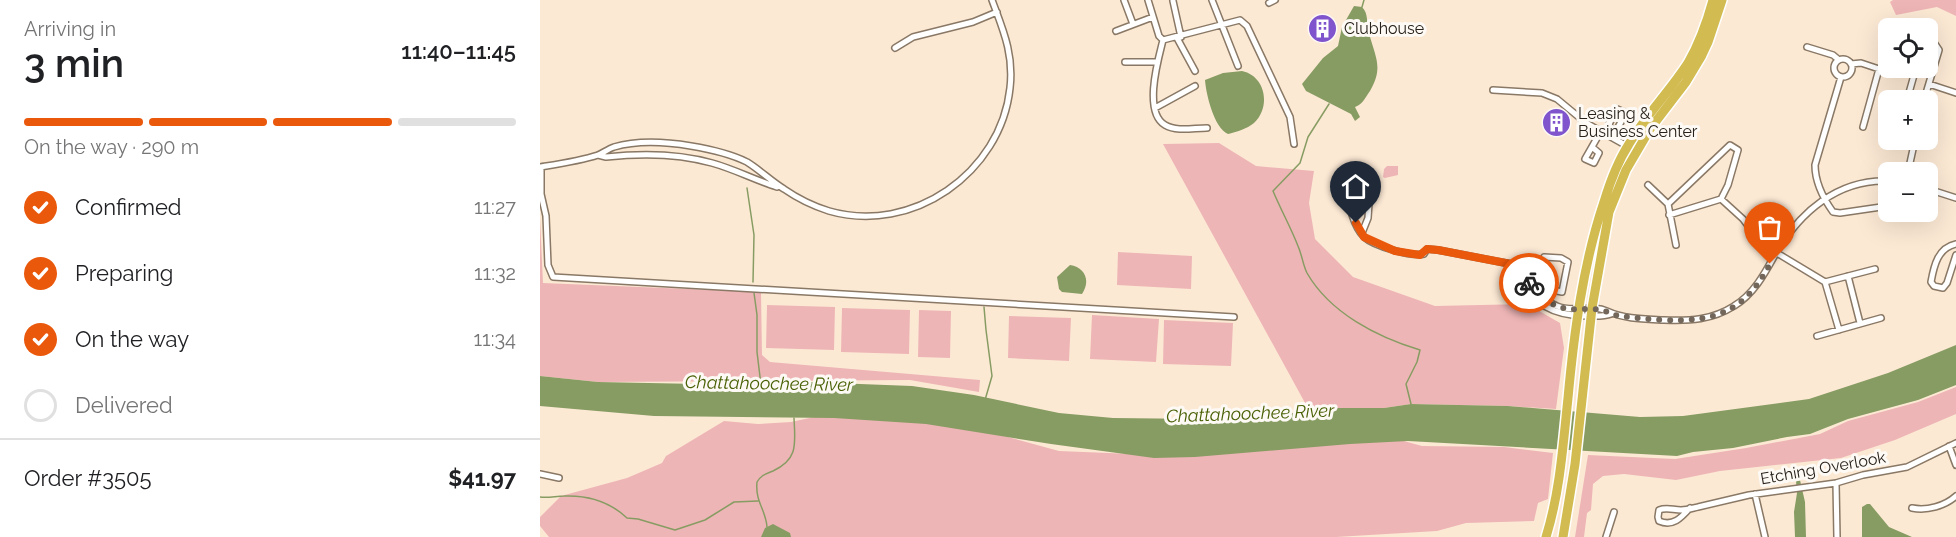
<!DOCTYPE html>
<html lang="en">
<head>
<meta charset="utf-8">
<style>
  :root { --surface:#fff; --page:#f6f6f6; --text:#202124; --muted:#757577; --line:#e0e0e0; --accent:#ea580c }
  body { margin:0; font-family:Raleway,sans-serif; background:var(--page); color:var(--text); height:100vh; display:flex; flex-direction:column; font-size:22px; white-space:nowrap }
  * { box-sizing:border-box; margin:0 }
  p { font-size:20px; color:var(--muted) }
  .icon { flex:none; width:33px; height:33px; fill:none; stroke:currentColor; stroke-width:2; stroke-linecap:round; stroke-linejoin:round }
  .map { position:relative; flex:1; overflow:hidden }
  .sheet { display:flex; flex-direction:column; background:var(--surface); width:540px }
  .sheet>* { flex:none }
  .fabs { position:absolute; left:1338px; top:18px; display:grid; gap:12px }
  .fabs a { display:grid; place-items:center; width:60px; height:60px; border-radius:9px; background:var(--surface); box-shadow:0 6px 24px #0002; font-size:30px }
  .pin { position:absolute; display:grid; place-items:center; width:51px; height:51px; color:#fff; margin:-62px -26px; border-radius:50% 50% 50% 0; rotate:-45deg; box-shadow:0 0 6px #0007 }
  .pin .icon { rotate:45deg }
  .courier { position:absolute; display:grid; place-items:center; width:60px; height:60px; margin:-30px; border:4px solid #ea580c; border-radius:50%; background:#fff; color:#222; box-shadow:0 2px 8px #0007 }
  .overview em { font-style:normal; font-weight:600 }
  .overview div { display:flex; flex-direction:column-reverse }
  .overview { display:flex; align-items:center; justify-content:space-between; height:102px; padding:0 24px }
  h1 { font-size:39px; font-weight:600; line-height:45px }
  .bar { display:grid; grid-template-columns:repeat(4,1fr); gap:9px 6px; align-content:center; height:72px; padding:0 24px }
  .bar i { height:8px; border-radius:4px; background:var(--line) }
  .bar .selected { background:var(--accent) }
  .bar p { grid-column:span 4 }
  .line { display:flex; align-items:center; gap:15px; padding:0 24px; border-top:2px solid var(--line) }
  .line div { flex:1 }
  ol { padding:0 24px; list-style:none }
  li { display:flex; align-items:center; gap:18px; height:66px }
  li p { margin-inline-start:auto }
  li .icon { padding:6px; border-radius:50%; background:var(--accent); color:#fff; stroke-width:4 }
  li:last-child { color:var(--muted) }
  li i { width:33px; height:33px; border:3px solid var(--line); border-radius:50% }
  main { display:flex; flex:1; min-height:0 }
  .map>svg:first-child { display:block }
  .green { fill:#eeb5b6 }
  .water { fill:#879c63 }
  .lines { fill:none; stroke-linecap:round; stroke-linejoin:round }
  .stream { stroke:#879c63; stroke-width:1.5 }
  .street-casing { stroke:#897865; stroke-width:8 }
  .highway-casing { stroke:#fff; stroke-width:12 }
  .street { stroke:#fff; stroke-width:5 }
  .highway { stroke:#d2bc51; stroke-width:9 }
  .done { stroke:#72675a; stroke-width:6; stroke-dasharray:0 10.8 }
  .route { stroke:#ea580c; stroke-width:8 }
  .labels { text-anchor:middle; dominant-baseline:central; stroke-width:6; stroke-linejoin:round; paint-order:stroke }
  .poi-label { font-size:16px; fill:#272119; stroke:#fdf9f5; text-anchor:start }
  .street-label { font-size:16px; fill:#272119; stroke:#fdf9f5 }
  .water-label { font-size:18px; font-style:italic; fill:#496105; stroke:#fdf9f5 }
</style>
</head>
<body>
<main>
<section class="sheet">
<div class="overview"><div><h1>3 min</h1><p>Arriving in</p></div><em>11:40–11:45</em></div>
<div class="bar"><i class="selected"></i><i class="selected"></i><i class="selected"></i><i></i><p>On the way · 290 m</p></div>
<ol>
<li><svg class="icon" aria-label="check" viewBox="0 0 24 24"><path d="M5 12l5 5 9-10"/></svg>Confirmed<p>11:27</p></li>
<li><svg class="icon" aria-label="check" viewBox="0 0 24 24"><path d="M5 12l5 5 9-10"/></svg>Preparing<p>11:32</p></li>
<li><svg class="icon" aria-label="check" viewBox="0 0 24 24"><path d="M5 12l5 5 9-10"/></svg>On the way<p>11:34</p></li>
<li><i></i>Delivered</li>
</ol>
<div class="line" style="height:78px"><div>Order #3505</div><b>$41.97</b></div>
</section>
<div class="map">
<svg width="1416" height="537" viewBox="0 0 1416 537">
  <rect width="100%" height="100%" fill="#fce9d4"/>
  <!-- green -->
  <path class="green" d="M1353,0H1416V16L1397,7L1356,15L1350,2Z
    M679,143L716,166L774,171L769,203L775,239L813,277L895,306L987,304L1020,323L1024,348L1016,409L968,406L871,404L844,408H792L770,412L623,144Z
    M847,166H858V175L845,178L843,177L844,169Z
    M0,218L3,283L221,292L222,355L230,362L440,380L439,392L370,380L58,382L0,376Z
    M578,252L652,256L651,289L577,285Z
    M227,305L295,307L294,350L226,348Z
    M302,308L370,310L369,354L301,352Z
    M379,310L411,311L410,358L378,357Z
    M552,315L619,319L616,362L550,359Z
    M469,316L531,318L529,361L468,358Z
    M624,320L693,323L691,366L623,364Z
    M1416,387V414L1355,440L1301,458L1180,471L1136,480L1084,474L1063,476L1053,484L1051,510L1047,513L1044,537H1035L1048,455L1135,459L1206,448L1280,434L1308,421L1378,402Z
    M319,412L450,432L519,451L593,454L842,435L882,446L964,447L1013,453L1008,499L998,503L994,521L926,523L897,531L796,537H9L0,526V517L21,496L87,478L122,463L126,456L184,421L218,424L251,422L274,417Z"/>
  <!-- water -->
  <path class="water" d="M814,6L822,7C829,14 826,23 829,33C835,57 844,67 830,91C825,98 823,104 815,107L820,117L815,121L811,114L766,91L762,84L783,58L798,46L802,27Z
    M702,71C726,76 731,107 714,123C707,129 696,132 688,134C674,128 666,94 665,80L683,73Z
    M530,265C545,267 551,281 542,294L522,292L519,289L517,277Z
    M1416,345V385L1378,400L1308,419L1270,434L1247,437L1193,448L1153,452L1137,456L868,441L810,444L655,457L614,458L511,444L386,424L294,418L114,416L0,406V376L58,382L159,384L268,382L372,386L434,395L519,413L573,418L663,419L770,412L792,408H844L871,404L968,406L1100,417L1143,416L1269,399L1348,373Z
    M1260,480L1265,502L1266,537H1255L1254,512L1257,493L1256,481Z
    M1327,504H1330L1349,527L1372,537H1322V507Z
    M233,524L250,533L251,537H221L225,528Z"/>
  <g class="lines">
    <!-- stream -->
    <path class="stream" d="M822,7L824,0
      M789,104L768,137L760,163L733,191C741,210 751,228 758,246C762,255 763,265 767,273C790,313 837,337 880,350L877,362L866,384L871,404
      M207,188L214,235L213,282
      M214,293L217,315V352L221,385
      M444,307L446,330L452,376L445,400
      M0,497C9,498 16,496 24,496C48,495 70,502 87,518L98,519L135,530L165,520L194,502L218,501
      M227,527C226,510 215,502 217,482C221,475 226,474 233,471C259,459 255,443 254,418"/>
    <defs>
      <path id="street" d="M584,0L593,24
        M608,0L619,36L623,40
        M672,0L698,66
        M633,1L641,37
        M729,3L735,0
        M576,31L613,17
        M637,38L655,71
        M623,40L700,20L707,26L750,117L754,144
        M623,40C618,60 603,112 625,125C637,132 653,128 667,128
        M1267,47L1293,55L1299,60
        M355,48L373,37L433,22L457,12
        M1294 68a9 9 0 1 1 18 0a9 9 0 1 1-18 0Z
        M585,62H617
        M1311,64L1321,63L1339,69L1323,127
        M1301,77L1275,165C1275,182 1283,198 1293,212L1300,213L1348,206
        M1389,84L1416,93
        M953,90L1002,93L1017,99L1046,123L1087,146
        M1367,100L1376,68
        M1384,100L1399,50L1395,44L1388,43
        M615,108L655,86
        M1067,135L1071,129H1077L1086,113L1077,109L1069,124L1071,129
        M1052,147L1059,153L1054,163L1045,159L1061,131
        M58,155L66,157C102,153 137,153 172,163C194,169 215,180 237,187
        M0,167C19,164 40,161 58,155C63,153 68,149 74,147C98,140 127,142 151,146C169,149 191,154 207,162C220,170 231,181 244,189C257,198 273,206 289,211C372,235 461,173 470,88C474,54 463,30 452,0
        M1,167V194L6,216L8,265L13,277L694,317
        M1368,172L1375,140
        M1108,185L1128,204
        M1388,189L1416,198
        M1181,199L1203,219L1222,244L1285,282L1299,330
        M1129,215L1181,199L1188,185L1198,150L1190,145L1128,204L1136,245
        M822,233L828,218L830,188L822,187L808,191C808,205 814,227 824,237C834,246 871,257 884,254L887,249L898,250L971,264C989,275 996,298 1017,306C1032,313 1052,304 1067,311C1084,319 1105,319 1124,320C1150,321 1172,320 1194,306C1214,294 1225,273 1236,253C1260,212 1298,179 1348,181
        M1416,244C1398,248 1394,265 1391,282L1394,286L1403,288L1407,283L1416,255
        M1004,257L1021,258L1028,262L1022,292L1003,288C997,278 998,267 1004,257Z
        M980,272C988,304 1015,316 1047,316C1055,316 1063,317 1071,314
        M1308,276L1320,323
        M1285,282L1335,269
        M1277,336L1341,318
        M1409,446L1416,465
        M0,474L19,478
        M1296,483L1297,537
        M1215,494L1225,537
        M1150,508C1141,518 1133,527 1119,521L1118,517L1119,510C1127,507 1133,510 1141,510C1147,510 1153,508 1158,507L1209,495L1296,483L1323,475L1367,467L1416,443
        M1372,508C1387,511 1405,506 1416,496
        M1066,537L1074,512"/>
      <path id="highway" d="M1006,537C1020,492 1023,445 1028,398C1034,333 1043,264 1064,202C1070,182 1078,161 1089,144C1106,115 1130,91 1148,63C1159,44 1167,22 1173,0
        M1023,537L1035,464L1052,308L1069,212L1086,170L1110,129L1146,82L1161,57L1168,42L1182,0"/>
    </defs>
    <!-- street casing -->
    <use href="#street" class="street-casing"/>
    <!-- highway casing -->
    <use href="#highway" class="highway-casing"/>
    <!-- street -->
    <use href="#street" class="street"/>
    <!-- highway -->
    <use href="#highway" class="highway"/>
  </g>
  <g class="lines">
    <!-- done -->
    <path class="done" d="M989,283C997,292 1006,302 1017,306C1030,312 1048,307 1062,310C1067,311 1070,314 1075,315C1091,318 1108,319 1125,320C1176,322 1205,311 1230,264"/>
    <!-- route -->
    <path class="route" d="M816,223L824,237L855,251L880,255L887,249L898,250L971,264L981,271L989,283"/>
  </g>
  <!-- icons -->
  <defs>
    <symbol id="building-disc" viewBox="-11 -11 22 22"><circle r="9.5" fill="#8054cd" stroke="#fdf9f5"/><path d="M-4-6H4V6H1V3H-1V6H-4ZM-2.5-4.3h1.7v1.8h-1.7ZM.8-4.3h1.7v1.8H.8ZM-2.5-1h1.7V.8h-1.7ZM.8-1h1.7V.8H.8Z" fill="#fff"/></symbol>
  </defs>
  <g fill-rule="evenodd">
    <use href="#building-disc" x="766" y="12" width="33" height="33"/>
    <use href="#building-disc" x="1000" y="106" width="33" height="33"/>
  </g>
  <g class="labels">
    <!-- poi labels -->
    <g class="poi-label">
      <text x="804" y="28">Clubhouse</text>
      <text x="1038" y="113">Leasing &amp;<tspan x="1038" dy="18">Business Center</tspan></text>
    </g>
    <!-- street labels -->
    <g class="street-label">
      <text transform="translate(1283 468) rotate(-10)">Etching Overlook</text>
    </g>
    <!-- water labels -->
    <g class="water-label">
      <text transform="translate(229 383) rotate(1)">Chattahoochee River</text>
      <text transform="translate(710 413) rotate(-2)">Chattahoochee River</text>
    </g>
  </g>
</svg>
<div class="fabs">
<a><svg class="icon" aria-label="locate" viewBox="0 0 24 24"><circle cx="12" cy="12" r="6"/><path d="M12 2v4M12 18v4M2 12h4M18 12h4"/></svg></a>
<a>+</a>
<a>−</a>
</div>
<div class="pin" style="left:1230px;top:264px;background:#ea580c"><svg class="icon" aria-label="bag" viewBox="0 0 24 24"><path d="M5 8h14l-1 12H6zM9 8a3 3 0 0 1 6 0"/></svg></div>
<div class="pin" style="left:816px;top:223px;background:#1f2937"><svg class="icon" aria-label="home" viewBox="0 0 24 24"><path d="M3 11l9-7 9 7M6 9v11h12V9"/></svg></div>
<div class="courier" style="left:989px;top:283px"><svg class="icon" aria-label="bike" viewBox="0 0 24 24"><circle cx="6" cy="16" r="4"/><circle cx="18" cy="16" r="4"/><path d="M6 16l4-8h5l3 8M10 8l3 8H6M13 5h3"/></svg></div>
</div>
</main>
</body>
</html>
